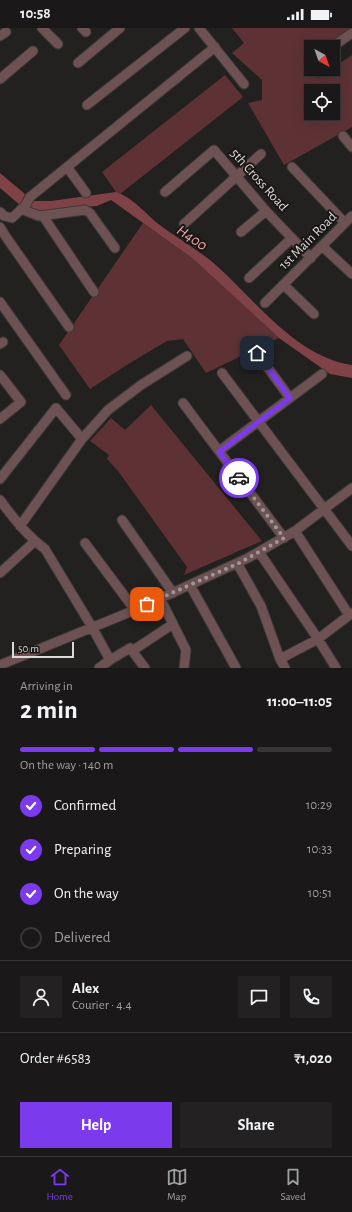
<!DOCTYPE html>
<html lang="en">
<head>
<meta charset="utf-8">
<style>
  :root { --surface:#1a1818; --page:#232121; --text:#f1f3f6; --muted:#9fa0a2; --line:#383737; --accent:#7c3aed }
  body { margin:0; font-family:"Alegreya Sans",sans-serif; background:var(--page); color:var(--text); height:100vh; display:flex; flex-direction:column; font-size:15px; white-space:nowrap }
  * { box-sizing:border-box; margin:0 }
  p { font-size:13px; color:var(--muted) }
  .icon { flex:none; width:22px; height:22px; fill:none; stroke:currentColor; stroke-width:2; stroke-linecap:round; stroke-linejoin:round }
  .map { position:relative; height:640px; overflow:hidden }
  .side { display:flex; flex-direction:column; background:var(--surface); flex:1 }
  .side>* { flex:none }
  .needle { width:26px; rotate:140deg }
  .controls { position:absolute; left:304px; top:12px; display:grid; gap:8px }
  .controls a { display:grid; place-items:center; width:36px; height:36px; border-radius:0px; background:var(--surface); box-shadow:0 4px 16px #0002,0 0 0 1px var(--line); font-size:20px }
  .scale { position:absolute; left:12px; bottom:10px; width:62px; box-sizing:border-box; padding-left:4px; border:2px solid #dbd9d9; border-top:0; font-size:11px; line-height:14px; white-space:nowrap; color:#dbd9d9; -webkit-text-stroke:3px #1a1616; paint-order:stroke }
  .pin { position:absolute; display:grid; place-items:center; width:34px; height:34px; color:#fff; margin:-17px; border-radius:8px; box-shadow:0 2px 6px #0006 }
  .courier { position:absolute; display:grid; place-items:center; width:40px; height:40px; margin:-20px; border:3px solid #7c3aed; border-radius:50%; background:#fff; color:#222; box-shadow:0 1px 5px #0007 }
  .headline em { font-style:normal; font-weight:700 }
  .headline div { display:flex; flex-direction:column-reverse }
  .headline { display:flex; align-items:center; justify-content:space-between; height:68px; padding:0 20px }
  h1 { font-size:26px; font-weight:700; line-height:30px }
  .bar { display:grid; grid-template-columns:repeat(4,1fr); gap:6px 4px; align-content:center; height:48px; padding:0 20px }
  .bar i { height:5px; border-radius:3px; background:var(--line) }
  .bar .on { background:var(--accent) }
  .bar p { grid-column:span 4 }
  .line { display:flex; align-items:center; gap:10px; padding:0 20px; border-top:1px solid var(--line) }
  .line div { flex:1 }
  .round { display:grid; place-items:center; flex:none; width:42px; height:42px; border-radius:0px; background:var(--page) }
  ol { padding:0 20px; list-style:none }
  li { display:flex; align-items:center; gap:12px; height:44px }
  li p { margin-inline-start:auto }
  li .icon { padding:4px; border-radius:50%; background:var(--accent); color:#fff; stroke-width:4 }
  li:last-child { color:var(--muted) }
  li i { width:22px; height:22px; border:2px solid var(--line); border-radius:50% }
  .cta { display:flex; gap:8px; margin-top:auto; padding:8px 20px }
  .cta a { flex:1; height:46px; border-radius:0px; background:var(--accent); color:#fff; font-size:16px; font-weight:700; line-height:46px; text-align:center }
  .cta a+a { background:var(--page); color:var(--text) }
  .status { display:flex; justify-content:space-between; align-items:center; height:28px; padding:0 20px; background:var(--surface); direction:ltr }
  .status svg { height:11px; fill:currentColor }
  .tab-bar { display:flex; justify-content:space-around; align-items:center; height:56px; border-top:1px solid var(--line); background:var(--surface); font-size:11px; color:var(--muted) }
  .tab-bar a { display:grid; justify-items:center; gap:2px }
  .tab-bar .on { color:var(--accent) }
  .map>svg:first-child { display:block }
  .green { fill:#5e3235; fill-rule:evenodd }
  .water { fill:#7f4246 }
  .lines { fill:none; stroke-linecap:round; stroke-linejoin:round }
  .minor-casing { stroke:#3d3a3a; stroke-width:11 }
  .minor { stroke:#6e5253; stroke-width:9 }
  .done { stroke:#9b9898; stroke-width:4; stroke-dasharray:0 7.2 }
  .route { stroke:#7c3aed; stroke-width:5 }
  .labels { text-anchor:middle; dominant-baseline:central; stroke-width:4; stroke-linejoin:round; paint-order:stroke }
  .street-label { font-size:14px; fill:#dbd9d9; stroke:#1a1616 }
  .water-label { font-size:15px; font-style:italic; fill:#f9acae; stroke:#1a1616 }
</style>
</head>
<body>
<div class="status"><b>10:58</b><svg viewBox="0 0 49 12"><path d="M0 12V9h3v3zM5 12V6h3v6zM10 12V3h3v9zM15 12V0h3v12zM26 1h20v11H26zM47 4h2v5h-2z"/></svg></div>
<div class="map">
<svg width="352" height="640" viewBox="0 0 352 640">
  <rect width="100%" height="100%" fill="#232020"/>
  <!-- green -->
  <path class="green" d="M232,0H350L323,19H311V27L305,31L318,50L352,27V99L284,137L248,75L262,72V52L232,25L244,15ZM311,63H333V85H311Z
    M225,47L243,69L120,166L116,164L102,144Z
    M143,195L192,230L279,310L206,345L183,311L167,313L125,338L90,361L59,317Z
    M151,377L262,513L184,547L187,539L118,443L107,431L109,427L90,413L111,390L125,402Z"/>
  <!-- water -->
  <path class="water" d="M0,145L25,166L20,177L0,160Z
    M116,164C133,170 144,184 157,195C174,208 193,219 210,232C253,268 293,328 352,337V350L330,346L279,310L192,230L111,172L97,178L35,183L29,182L31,173H51Z"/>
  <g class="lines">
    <defs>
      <path id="minor" d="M42,0L58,16
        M82,0L86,4
        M199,0L244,56
        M0,8L6,4
        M332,19L352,5
        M310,34L311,33
        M78,35L120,0
        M0,51L33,23
        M87,77L185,0
        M343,108L352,119
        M67,139L86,165
        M292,139L345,195
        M165,164L214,122L266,183L311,230
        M21,181L39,188L85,182L90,185L115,220
        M0,184L4,188L12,190L25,178L30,169L215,19
        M43,188L94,264
        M184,196L261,126
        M0,199L4,206L69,299
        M241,204L266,183
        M322,218L352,246
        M249,250L292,210
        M284,257L314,286
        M0,274L66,367
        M265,275L352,188
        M0,316L3,314
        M257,325L290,370
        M222,345L352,518
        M0,347L21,374L0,391
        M183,375L284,510
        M219,423L322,346
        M0,451L56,380L82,411
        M0,472C13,490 27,508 45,521L92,599L110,632
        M122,492L173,565
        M20,498L82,411L108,382L141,357L187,328
        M295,503L349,587
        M85,515L135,582
        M259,524L318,611L336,640
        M237,535L261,578L280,631L285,640
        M0,545L35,513
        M190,557L236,640
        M160,570L186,622L184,640
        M132,623L173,596
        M280,631L318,611L352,585
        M0,637L135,582L248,530L295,503L352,460
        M99,640L110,632L130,620L145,640"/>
    </defs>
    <!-- minor casing -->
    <use href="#minor" class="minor-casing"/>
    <!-- minor -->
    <use href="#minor" class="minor"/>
  </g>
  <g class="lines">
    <!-- done -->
    <path class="done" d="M147,576L237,536L284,510L239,450"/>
    <!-- route -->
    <path class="route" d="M239,450L219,424L290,370L257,325"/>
  </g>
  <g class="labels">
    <!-- street labels -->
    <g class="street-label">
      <text transform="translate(259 152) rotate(48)">5th Cross Road</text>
      <text transform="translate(308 213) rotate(-45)">1st Main Road</text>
    </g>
    <!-- water labels -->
    <g class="water-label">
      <text transform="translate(192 210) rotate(34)">H400</text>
    </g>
  </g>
</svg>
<div class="controls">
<a><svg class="needle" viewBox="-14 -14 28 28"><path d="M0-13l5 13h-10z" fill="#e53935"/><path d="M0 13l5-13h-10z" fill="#9fa0a2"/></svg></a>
<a><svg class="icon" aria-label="locate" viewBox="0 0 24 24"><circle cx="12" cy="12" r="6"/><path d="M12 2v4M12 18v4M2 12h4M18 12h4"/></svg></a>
</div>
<div class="scale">50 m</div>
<div class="pin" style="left:147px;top:576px;background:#ea580c"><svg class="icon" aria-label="bag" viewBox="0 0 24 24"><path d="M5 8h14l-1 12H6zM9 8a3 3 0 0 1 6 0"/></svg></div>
<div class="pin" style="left:257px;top:325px;background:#1f2937"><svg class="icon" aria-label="home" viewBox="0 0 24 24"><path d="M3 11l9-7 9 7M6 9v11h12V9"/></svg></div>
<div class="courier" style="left:239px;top:450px"><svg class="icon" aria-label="car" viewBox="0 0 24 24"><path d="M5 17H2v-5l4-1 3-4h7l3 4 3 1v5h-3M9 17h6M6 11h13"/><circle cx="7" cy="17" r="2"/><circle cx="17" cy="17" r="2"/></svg></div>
</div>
<section class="side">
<div class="headline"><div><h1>2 min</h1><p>Arriving in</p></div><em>11:00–11:05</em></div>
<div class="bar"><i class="on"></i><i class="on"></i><i class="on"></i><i></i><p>On the way · 140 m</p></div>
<ol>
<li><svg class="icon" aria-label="check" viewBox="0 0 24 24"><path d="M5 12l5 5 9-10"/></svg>Confirmed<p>10:29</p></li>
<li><svg class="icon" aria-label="check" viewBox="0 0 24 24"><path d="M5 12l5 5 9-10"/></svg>Preparing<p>10:33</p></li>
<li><svg class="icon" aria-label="check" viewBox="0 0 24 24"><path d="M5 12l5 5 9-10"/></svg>On the way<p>10:51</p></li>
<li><i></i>Delivered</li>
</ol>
<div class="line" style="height:72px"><a class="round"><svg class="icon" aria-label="person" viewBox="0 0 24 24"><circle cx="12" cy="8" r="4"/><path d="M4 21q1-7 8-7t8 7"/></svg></a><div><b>Alex</b><p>Courier · 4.4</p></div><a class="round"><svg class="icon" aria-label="chat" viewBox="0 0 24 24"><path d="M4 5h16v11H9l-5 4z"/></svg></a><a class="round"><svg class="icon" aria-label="phone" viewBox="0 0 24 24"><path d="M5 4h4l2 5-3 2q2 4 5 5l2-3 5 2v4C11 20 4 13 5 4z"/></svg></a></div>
<div class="line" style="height:52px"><div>Order #6583</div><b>₹1,020</b></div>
<div class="cta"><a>Help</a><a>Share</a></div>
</section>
<nav class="tab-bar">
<a class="on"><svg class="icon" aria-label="home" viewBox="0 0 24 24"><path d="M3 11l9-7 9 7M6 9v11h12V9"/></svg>Home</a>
<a><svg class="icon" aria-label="map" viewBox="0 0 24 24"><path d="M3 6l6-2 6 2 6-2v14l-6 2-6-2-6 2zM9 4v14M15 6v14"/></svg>Map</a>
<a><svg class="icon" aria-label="saved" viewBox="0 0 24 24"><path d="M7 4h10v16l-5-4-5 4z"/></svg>Saved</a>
</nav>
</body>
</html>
